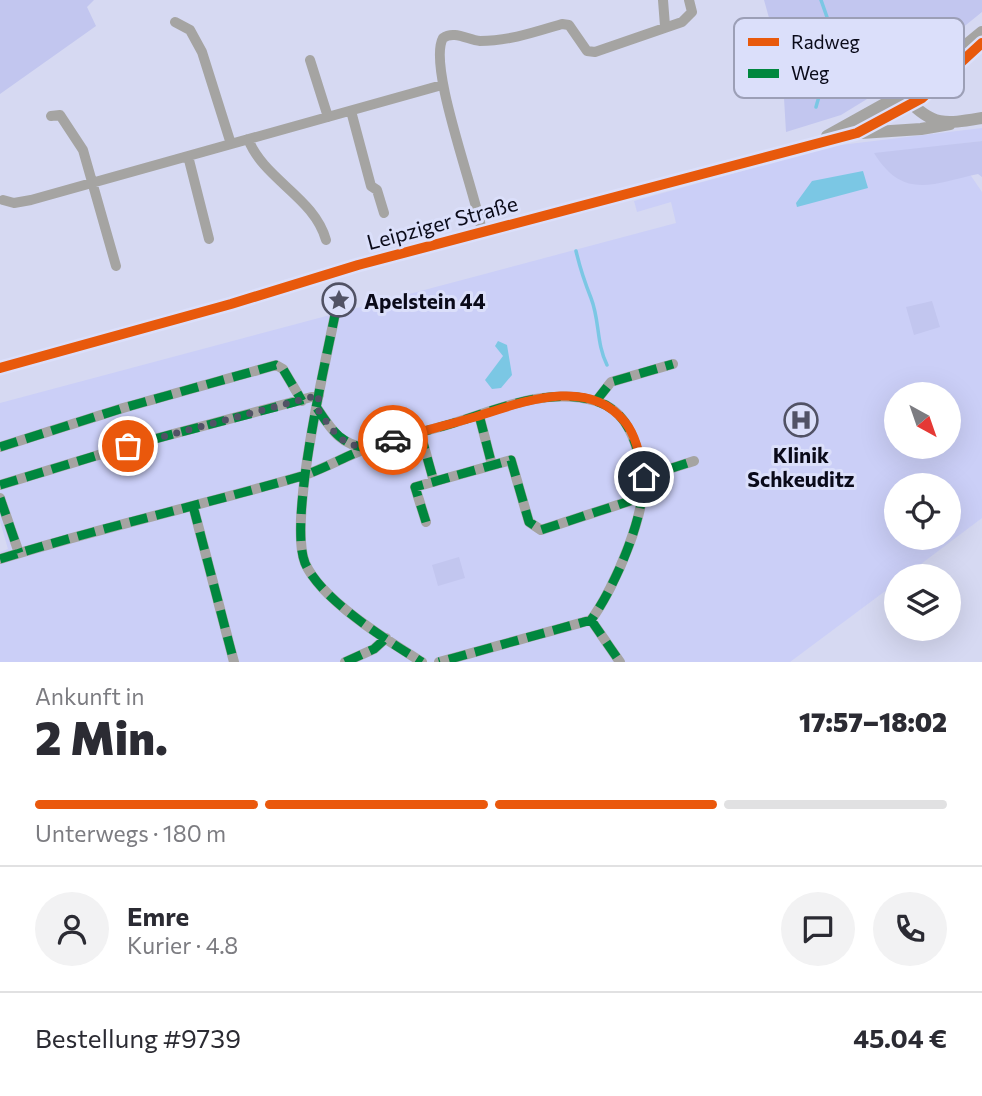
<!DOCTYPE html>
<html lang="de">
<head>
<meta charset="utf-8">
<style>
  :root { --surface:#fff; --page:#f2f2f3; --text:#2b2b33; --muted:#7c7c81; --line:#e1e1e2; --accent:#ea580c }
  body { margin:0; font-family:Commissioner,sans-serif; background:var(--page); color:var(--text); height:100vh; display:flex; flex-direction:column; font-size:26px; white-space:nowrap }
  * { box-sizing:border-box; margin:0 }
  p { font-size:23px; color:var(--muted) }
  .icon { flex:none; width:38px; height:38px; fill:none; stroke:currentColor; stroke-width:2; stroke-linecap:round; stroke-linejoin:round }
  .map { position:relative; height:662px; overflow:hidden }
  .sheet { display:flex; flex-direction:column; background:var(--surface); flex:1 }
  .sheet>* { flex:none }
  .needle { width:46px; rotate:140deg }
  .buttons { position:absolute; left:884px; top:382px; display:grid; gap:14px }
  .buttons a { display:grid; place-items:center; width:77px; height:77px; border-radius:50%; background:var(--surface); box-shadow:0 7px 28px #0002; font-size:35px }
  .pin { position:absolute; display:grid; place-items:center; width:60px; height:60px; color:#fff; margin:-30px; border:4px solid #fff; border-radius:50%; box-shadow:0 2px 7px #0007 }
  .courier { position:absolute; display:grid; place-items:center; width:70px; height:70px; margin:-35px; border:5px solid #ea580c; border-radius:50%; background:#fff; color:#222; box-shadow:0 2px 9px #0007 }
  .overview em { font-style:normal; font-weight:800 }
  .overview div { display:flex; flex-direction:column-reverse }
  .overview { display:flex; align-items:center; justify-content:space-between; height:119px; padding:0 35px }
  h1 { font-size:46px; font-weight:800; line-height:52px }
  .bar { display:grid; grid-template-columns:repeat(4,1fr); gap:10px 7px; align-content:center; height:84px; padding:0 35px }
  .bar i { height:9px; border-radius:5px; background:var(--line) }
  .bar .current { background:var(--accent) }
  .bar p { grid-column:span 4 }
  .line { display:flex; align-items:center; gap:18px; padding:0 35px; border-top:2px solid var(--line) }
  .line div { flex:1 }
  .round { display:grid; place-items:center; flex:none; width:74px; height:74px; border-radius:37px; background:var(--page) }
  .map>svg:first-child { display:block }
  .built { fill:#cbcff7; fill-rule:evenodd }
  .green { fill:#c2c6ef }
  .water { fill:#7bc7e4 }
  .lines { fill:none; stroke-linecap:round; stroke-linejoin:round }
  .stream { stroke:#7bc7e4; stroke-width:3.5 }
  .minor { stroke:#a5a4a2; stroke-width:10 }
  .tertiary { stroke:#a5a4a2; stroke-width:12 }
  .quiet { stroke:#00873e; stroke-width:9; stroke-dasharray:18 9; stroke-linecap:butt }
  .cycleway-casing { stroke:#dbdffa; stroke-width:15 }
  .cycleway { stroke:#e8590c; stroke-width:10 }
  .done { stroke:#515265; stroke-width:7; stroke-dasharray:0 12.6 }
  .route { stroke:#ea580c; stroke-width:9 }
  .labels { text-anchor:middle; dominant-baseline:central; stroke-width:6; stroke-linejoin:round; paint-order:stroke }
  .street-label { font-size:21px; fill:#0a0a19; stroke:#dbdffa }
  .poi-label { font-size:21px; font-weight:bold; fill:#0a0a19; stroke:#dbdffa; text-anchor:start }
  .key { fill:#dbdffa; stroke:#9c9fb6; stroke-width:2 }
  .key-label { font-size:19px; fill:#0a0a19 }
</style>
</head>
<body>
<div class="map">
<svg width="982" height="662" viewBox="0 0 982 662">
  <rect width="100%" height="100%" fill="#d6d9f2"/>
  <!-- built -->
  <path class="built" d="M982,128V141L950,145L982,192V518L905,576H896V583L790,662H0V552L8,549L0,521V403L676,223L671,202L637,212L634,201L832,146ZM896,394H948V446H896ZM896,485H948V537H896Z"/>
  <!-- green -->
  <path class="green" d="M0,0H94L87,7L96,26L0,94Z
    M764,0H982V12L898,80L841,115L786,132L782,64Z
    M982,141V177L978,174C932,184 903,200 874,153Z
    M932,301L940,327L914,335L906,307Z
    M459,557L465,578L438,586L432,565Z"/>
  <!-- water -->
  <path class="water" d="M863,171L868,188L797,207L796,203L812,181Z
    M498,341L507,345L512,375L501,388L492,389L485,380L503,356L495,346Z"/>
  <g class="lines">
    <!-- stream -->
    <path class="stream" d="M816,107L835,40L821,0
      M576,251C580,268 585,283 591,298C600,321 596,343 607,365"/>
    <!-- minor -->
    <path class="minor" d="M663,0L665,26
      M175,22L190,30L202,52L231,144
      M310,60L328,117
      M351,111L371,186L377,190L384,213
      M51,116L60,115L83,150L116,266
      M248,139C264,180 314,197 326,240
      M188,156L209,239
      M3,200L14,203L31,200L442,85
      M482,232C476,193 427,66 443,38C454,30 468,40 480,41C509,41 535,32 562,24L569,25L587,51L595,52L682,22L692,12L689,0
      M336,310C326,360 288,521 305,563C321,600 388,641 422,662
      M596,401L611,382L673,364
      M317,408C331,429 340,445 367,448
      M479,415L492,465
      M420,432L434,482
      M0,447L123,408L276,365L283,369L302,401
      M644,477L694,461
      M0,485L128,446L319,395
      M0,498L19,553
      M193,506L234,662
      M426,522L415,487L511,460L529,522L541,530L642,497
      M0,559C99,528 202,505 302,476C324,469 344,457 365,449C391,438 420,433 447,425C495,411 544,386 596,401C627,411 635,439 642,467C651,506 614,589 591,620L439,662
      M591,620L620,662
      M345,662L374,649L386,638"/>
    <!-- tertiary -->
    <path class="tertiary" d="M907,99C933,127 946,124 982,118
      M861,133L921,129L950,124
      M827,136L915,87L982,32
      M0,368L231,304L358,265L857,133L922,98L982,43"/>
    <!-- quiet -->
    <path class="quiet" d="M336,310C326,360 288,521 305,563C321,600 388,641 422,662
      M596,401L611,382L673,364
      M317,408C331,429 341,445 367,448
      M479,415L492,465
      M420,432L434,482
      M0,447L123,408L276,365L283,369L302,401
      M644,477L694,461
      M0,485L128,446L306,399
      M0,498L19,553
      M193,506L234,662
      M426,522L415,487L511,460L529,522L541,530L642,497
      M0,559C99,528 202,505 302,476C324,469 344,457 365,449C391,438 420,433 447,425C495,411 544,386 596,401C627,411 635,439 642,467C651,506 614,589 591,620L439,662
      M591,620L620,662
      M345,662L374,649L386,638"/>
    <defs>
      <path id="cycleway" d="M0,368L231,304L358,265L857,133L922,98L982,43"/>
    </defs>
    <!-- cycleway casing -->
    <use href="#cycleway" class="cycleway-casing"/>
    <!-- cycleway -->
    <use href="#cycleway" class="cycleway"/>
  </g>
  <g class="lines">
    <!-- done -->
    <path class="done" d="M128,446L319,395L317,408C341,444 349,454 393,440"/>
    <!-- route -->
    <path class="route" d="M393,440C420,432 447,425 475,417C520,403 588,375 625,422C637,437 640,458 644,477"/>
  </g>
  <!-- icons -->
  <defs>
    <symbol id="sight-ring" viewBox="-11 -11 22 22"><circle r="9.5" fill="#dbdffa" stroke="#515265" stroke-width="1.5"/><path d="M0-6L1.8-2.2L6-1.7L2.9 1.2L3.7 5.4L0 3.3L-3.7 5.4L-2.9 1.2L-6-1.7L-1.8-2.2Z" fill="#515265"/></symbol>
    <symbol id="hospital-ring" viewBox="-11 -11 22 22"><circle r="9.5" fill="#dbdffa" stroke="#515265" stroke-width="1.5"/><path d="M-5-5h3v3.5h4V-5h3V5h-3V1.5h-4V5h-3Z" fill="#515265"/></symbol>
  </defs>
  <g fill-rule="evenodd">
    <use href="#sight-ring" x="320" y="281" width="38" height="38"/>
    <use href="#hospital-ring" x="782" y="401" width="38" height="38"/>
  </g>
  <g class="labels">
    <!-- street labels -->
    <g class="street-label">
      <text transform="translate(442 222) rotate(-15)">Leipziger Straße</text>
    </g>
    <!-- poi labels -->
    <g class="poi-label">
      <text x="364" y="300">Apelstein 44</text>
      <text x="801" y="454" text-anchor="middle">Klinik<tspan x="801" dy="24">Schkeuditz</tspan></text>
    </g>
  </g>
  <!-- legend -->
  <rect x="734" y="18" width="230" height="80" rx="10" class="key"/>
  <rect x="748" y="38" width="31" height="8" fill="#e8590c"/>
  <rect x="748" y="69" width="31" height="9" fill="#00873e"/>
  <g class="key-label">
    <text x="791" y="49">Radweg</text>
    <text x="791" y="80">Weg</text>
  </g>
</svg>
<div class="buttons">
<a><svg class="needle" viewBox="-14 -14 28 28"><path d="M0-13l5 13h-10z" fill="#e53935"/><path d="M0 13l5-13h-10z" fill="#7c7c81"/></svg></a>
<a><svg class="icon" aria-label="locate" viewBox="0 0 24 24"><circle cx="12" cy="12" r="6"/><path d="M12 2v4M12 18v4M2 12h4M18 12h4"/></svg></a>
<a><svg class="icon" aria-label="layers" viewBox="0 0 24 24"><path d="M12 4l9 5-9 5-9-5zM3 14l9 5 9-5"/></svg></a>
</div>
<div class="pin" style="left:128px;top:446px;background:#ea580c"><svg class="icon" aria-label="bag" viewBox="0 0 24 24"><path d="M5 8h14l-1 12H6zM9 8a3 3 0 0 1 6 0"/></svg></div>
<div class="pin" style="left:644px;top:477px;background:#1f2937"><svg class="icon" aria-label="home" viewBox="0 0 24 24"><path d="M3 11l9-7 9 7M6 9v11h12V9"/></svg></div>
<div class="courier" style="left:393px;top:440px"><svg class="icon" aria-label="car" viewBox="0 0 24 24"><path d="M5 17H2v-5l4-1 3-4h7l3 4 3 1v5h-3M9 17h6M6 11h13"/><circle cx="7" cy="17" r="2"/><circle cx="17" cy="17" r="2"/></svg></div>
</div>
<section class="sheet">
<div class="overview"><div><h1>2 Min.</h1><p>Ankunft in</p></div><em>17:57–18:02</em></div>
<div class="bar"><i class="current"></i><i class="current"></i><i class="current"></i><i></i><p>Unterwegs · 180 m</p></div>
<div class="line" style="height:126px"><a class="round"><svg class="icon" aria-label="person" viewBox="0 0 24 24"><circle cx="12" cy="8" r="4"/><path d="M4 21q1-7 8-7t8 7"/></svg></a><div><b>Emre</b><p>Kurier · 4.8</p></div><a class="round"><svg class="icon" aria-label="chat" viewBox="0 0 24 24"><path d="M4 5h16v11H9l-5 4z"/></svg></a><a class="round"><svg class="icon" aria-label="phone" viewBox="0 0 24 24"><path d="M5 4h4l2 5-3 2q2 4 5 5l2-3 5 2v4C11 20 4 13 5 4z"/></svg></a></div>
<div class="line" style="height:91px"><div>Bestellung #9739</div><b>45.04 €</b></div>
</section>
</body>
</html>
